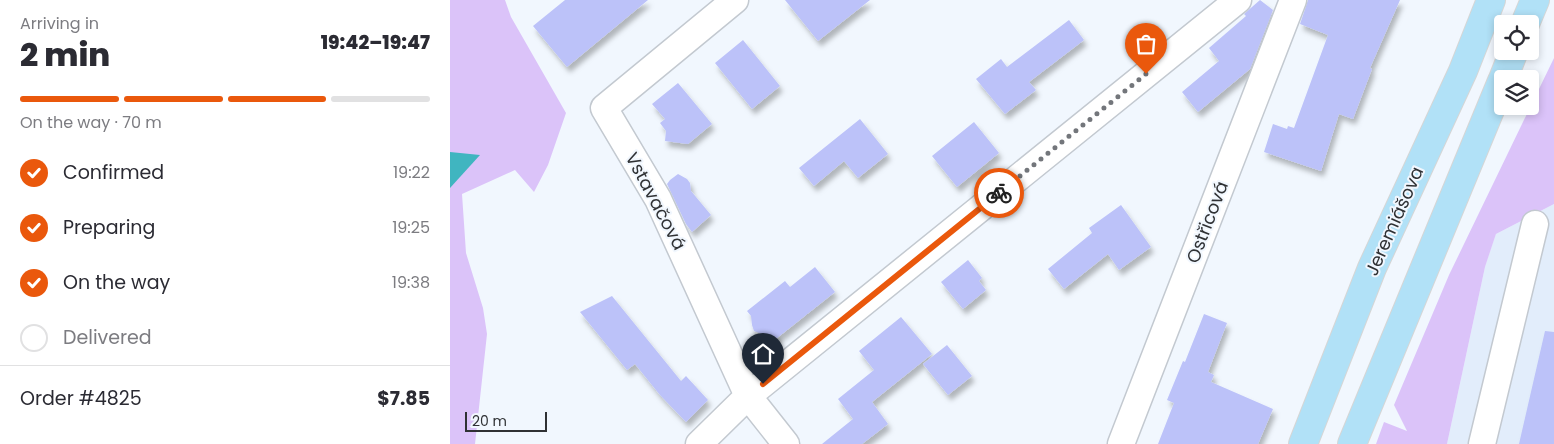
<!DOCTYPE html>
<html lang="en">
<head>
<meta charset="utf-8">
<style>
  :root { --surface:#fff; --page:#f7f7f7; --text:#2b2b33; --muted:#7c7c81; --line:#e1e1e2; --accent:#ea580c }
  body { margin:0; font-family:Poppins,sans-serif; background:var(--page); color:var(--text); height:100vh; display:flex; flex-direction:column; font-size:19px; white-space:nowrap }
  * { box-sizing:border-box; margin:0 }
  p { font-size:16px; color:var(--muted) }
  .icon { flex:none; width:28px; height:28px; fill:none; stroke:currentColor; stroke-width:2; stroke-linecap:round; stroke-linejoin:round }
  .map { position:relative; flex:1; overflow:hidden }
  .side { display:flex; flex-direction:column; background:var(--surface); width:450px }
  .side>* { flex:none }
  .controls { position:absolute; left:1044px; top:15px; display:grid; gap:10px }
  .controls a { display:grid; place-items:center; width:45px; height:45px; border-radius:5px; background:var(--surface); box-shadow:0 2px 8px #0003; font-size:25px }
  .scale { position:absolute; left:15px; bottom:12px; width:82px; box-sizing:border-box; padding-left:5px; border:2px solid #2f3134; border-top:0; font-size:14px; line-height:18px; white-space:nowrap; color:#2f3134; -webkit-text-stroke:4px #f1f7fe; paint-order:stroke }
  .pin { position:absolute; display:grid; place-items:center; width:42px; height:42px; color:#fff; margin:-51px -21px; border-radius:50% 50% 50% 0; rotate:-45deg; box-shadow:0 0 5px #0007 }
  .pin .icon { rotate:45deg }
  .courier { position:absolute; display:grid; place-items:center; width:50px; height:50px; margin:-25px; border:4px solid #ea580c; border-radius:50%; background:#fff; color:#222; box-shadow:0 1px 6px #0007 }
  .overview em { font-style:normal; font-weight:800 }
  .overview div { display:flex; flex-direction:column-reverse }
  .overview { display:flex; align-items:center; justify-content:space-between; height:85px; padding:0 20px }
  h1 { font-size:32px; font-weight:800; line-height:38px }
  .bar { display:grid; grid-template-columns:repeat(4,1fr); gap:8px 5px; align-content:center; height:60px; padding:0 20px }
  .bar i { height:6px; border-radius:4px; background:var(--line) }
  .bar .selected { background:var(--accent) }
  .bar p { grid-column:span 4 }
  .line { display:flex; align-items:center; gap:12px; padding:0 20px; border-top:1px solid var(--line) }
  .line div { flex:1 }
  ol { padding:0 20px; list-style:none }
  li { display:flex; align-items:center; gap:15px; height:55px }
  li p { margin-inline-start:auto }
  li .icon { padding:5px; border-radius:50%; background:var(--accent); color:#fff; stroke-width:4 }
  li:last-child { color:var(--muted) }
  li i { width:28px; height:28px; border:2px solid var(--line); border-radius:50% }
  main { display:flex; flex:1; min-height:0 }
  .map>svg:first-child { display:block }
  .built { fill:#e2edfb }
  .green { fill:#dbc3f9 }
  .water { fill:#40b5c0 }
  .building { fill:#bcc2f9; filter:url(#shadow) }
  .lines { fill:none; stroke-linecap:round; stroke-linejoin:round }
  .minor-casing { stroke:#c3c9d0; stroke-width:29 }
  .major-casing { stroke:#d5d6d6; stroke-width:30 }
  .minor { stroke:#fff; stroke-width:26 }
  .major { stroke:#b1e1f7; stroke-width:28 }
  .done { stroke:#73767b; stroke-width:5; stroke-dasharray:0 9 }
  .route { stroke:#ea580c; stroke-width:6 }
  .labels { text-anchor:middle; dominant-baseline:central; stroke-width:4; stroke-linejoin:round; paint-order:stroke }
  .street-label { font-size:18px; fill:#2f3134; stroke:#f1f7fe }
</style>
</head>
<body>
<main>
<section class="side">
<div class="overview"><div><h1>2 min</h1><p>Arriving in</p></div><em>19:42–19:47</em></div>
<div class="bar"><i class="selected"></i><i class="selected"></i><i class="selected"></i><i></i><p>On the way · 70 m</p></div>
<ol>
<li><svg class="icon" aria-label="check" viewBox="0 0 24 24"><path d="M5 12l5 5 9-10"/></svg>Confirmed<p>19:22</p></li>
<li><svg class="icon" aria-label="check" viewBox="0 0 24 24"><path d="M5 12l5 5 9-10"/></svg>Preparing<p>19:25</p></li>
<li><svg class="icon" aria-label="check" viewBox="0 0 24 24"><path d="M5 12l5 5 9-10"/></svg>On the way<p>19:38</p></li>
<li><i></i>Delivered</li>
</ol>
<div class="line" style="height:65px"><div>Order #4825</div><b>$7.85</b></div>
</section>
<div class="map">
<svg width="1104" height="444" viewBox="0 0 1104 444">
  <defs>
    <filter id="shadow"><feDropShadow dx="3" dy="5.5" stdDeviation="2.5" flood-color="#0004"/></filter>
  </defs>
  <rect width="100%" height="100%" fill="#f1f7fe"/>
  <!-- built -->
  <path class="built" d="M1104,204V444H997L1035,267L1046,234Z"/>
  <!-- green -->
  <path class="green" d="M0,0H55L61,17L116,113L98,165L84,192L65,170L12,194L16,253L33,308L37,334L25,444H0Z
    M1104,58V204L1046,234L1035,267L997,444H926L934,422L957,431L944,405L999,275Z"/>
  <!-- water -->
  <path class="water" d="M0,152L30,155L0,188Z"/>
  <!-- building -->
  <path class="building" d="M115,0H198L117,67L83,26Z
    M335,0H420L368,41Z
    M810,0L823,10L800,69L748,112L732,92L769,61L759,48L796,16L794,14Z
    M858,0H950L920,68L922,69L903,119L889,114L871,171L814,152L823,124L837,129L838,126L844,128L878,35L850,24Z
    M619,20L634,40L579,82L586,90L555,114L526,79L551,59L557,67Z
    M293,40L330,86L302,109L265,63Z
    M228,83L262,124L238,144L215,141L216,131L210,123L215,119L202,104Z
    M410,119L438,154L408,178L394,161L364,186L349,168Z
    M524,122L549,153L507,187L482,156Z
    M228,174L237,179L240,183L241,191L261,215L242,232L236,224L217,184L220,180Z
    M671,205L701,247L669,270L658,254L614,289L598,269L642,233L639,228Z
    M518,260L532,278L529,281L536,290L513,309L491,282Z
    M365,267L385,292L322,342L317,336L304,331L302,325L301,316L297,311L335,281L340,287Z
    M162,296L231,381L236,376L258,400L236,422L210,395L185,364L177,370L130,312Z
    M754,314L777,323L758,372L764,375L761,382L823,409L808,444H708L724,403L717,400L733,361L735,362Z
    M451,317L482,354L422,402L438,424L412,444H372L403,419L388,399L424,370L409,351Z
    M1095,331L1104,332V444H1069Z
    M497,345L522,376L498,395L473,364Z"/>
  <g class="lines">
    <defs>
      <path id="minor" d="M285,0L154,108L208,199L298,396L336,444
        M249,444L298,396L788,0
        M671,444L843,0
        M1032,444L1085,224"/>
      <path id="major" d="M1075,24L1085,0
        M1053,79L1064,51
        M853,444L922,268L1013,71L1041,0
        M902,444L1052,81"/>
    </defs>
    <!-- minor casing -->
    <use href="#minor" class="minor-casing"/>
    <!-- major casing -->
    <use href="#major" class="major-casing"/>
    <!-- minor -->
    <use href="#minor" class="minor"/>
    <!-- major -->
    <use href="#major" class="major"/>
  </g>
  <g class="lines">
    <!-- done -->
    <path class="done" d="M549,193L696,74"/>
    <!-- route -->
    <path class="route" d="M313,384L549,193"/>
  </g>
  <g class="labels">
    <!-- street labels -->
    <g class="street-label">
      <text transform="translate(206 201) rotate(62)">Vstavačová</text>
      <text transform="translate(944 221) rotate(-66)">Jeremiášova</text>
      <text transform="translate(757 222) rotate(-69)">Ostřicová</text>
    </g>
  </g>
</svg>
<div class="controls">
<a><svg class="icon" aria-label="locate" viewBox="0 0 24 24"><circle cx="12" cy="12" r="6"/><path d="M12 2v4M12 18v4M2 12h4M18 12h4"/></svg></a>
<a><svg class="icon" aria-label="layers" viewBox="0 0 24 24"><path d="M12 4l9 5-9 5-9-5zM3 14l9 5 9-5"/></svg></a>
</div>
<div class="scale">20 m</div>
<div class="pin" style="left:696px;top:74px;background:#ea580c"><svg class="icon" aria-label="bag" viewBox="0 0 24 24"><path d="M5 8h14l-1 12H6zM9 8a3 3 0 0 1 6 0"/></svg></div>
<div class="pin" style="left:313px;top:384px;background:#1f2937"><svg class="icon" aria-label="home" viewBox="0 0 24 24"><path d="M3 11l9-7 9 7M6 9v11h12V9"/></svg></div>
<div class="courier" style="left:549px;top:193px"><svg class="icon" aria-label="bike" viewBox="0 0 24 24"><circle cx="6" cy="16" r="4"/><circle cx="18" cy="16" r="4"/><path d="M6 16l4-8h5l3 8M10 8l3 8H6M13 5h3"/></svg></div>
</div>
</main>
</body>
</html>
